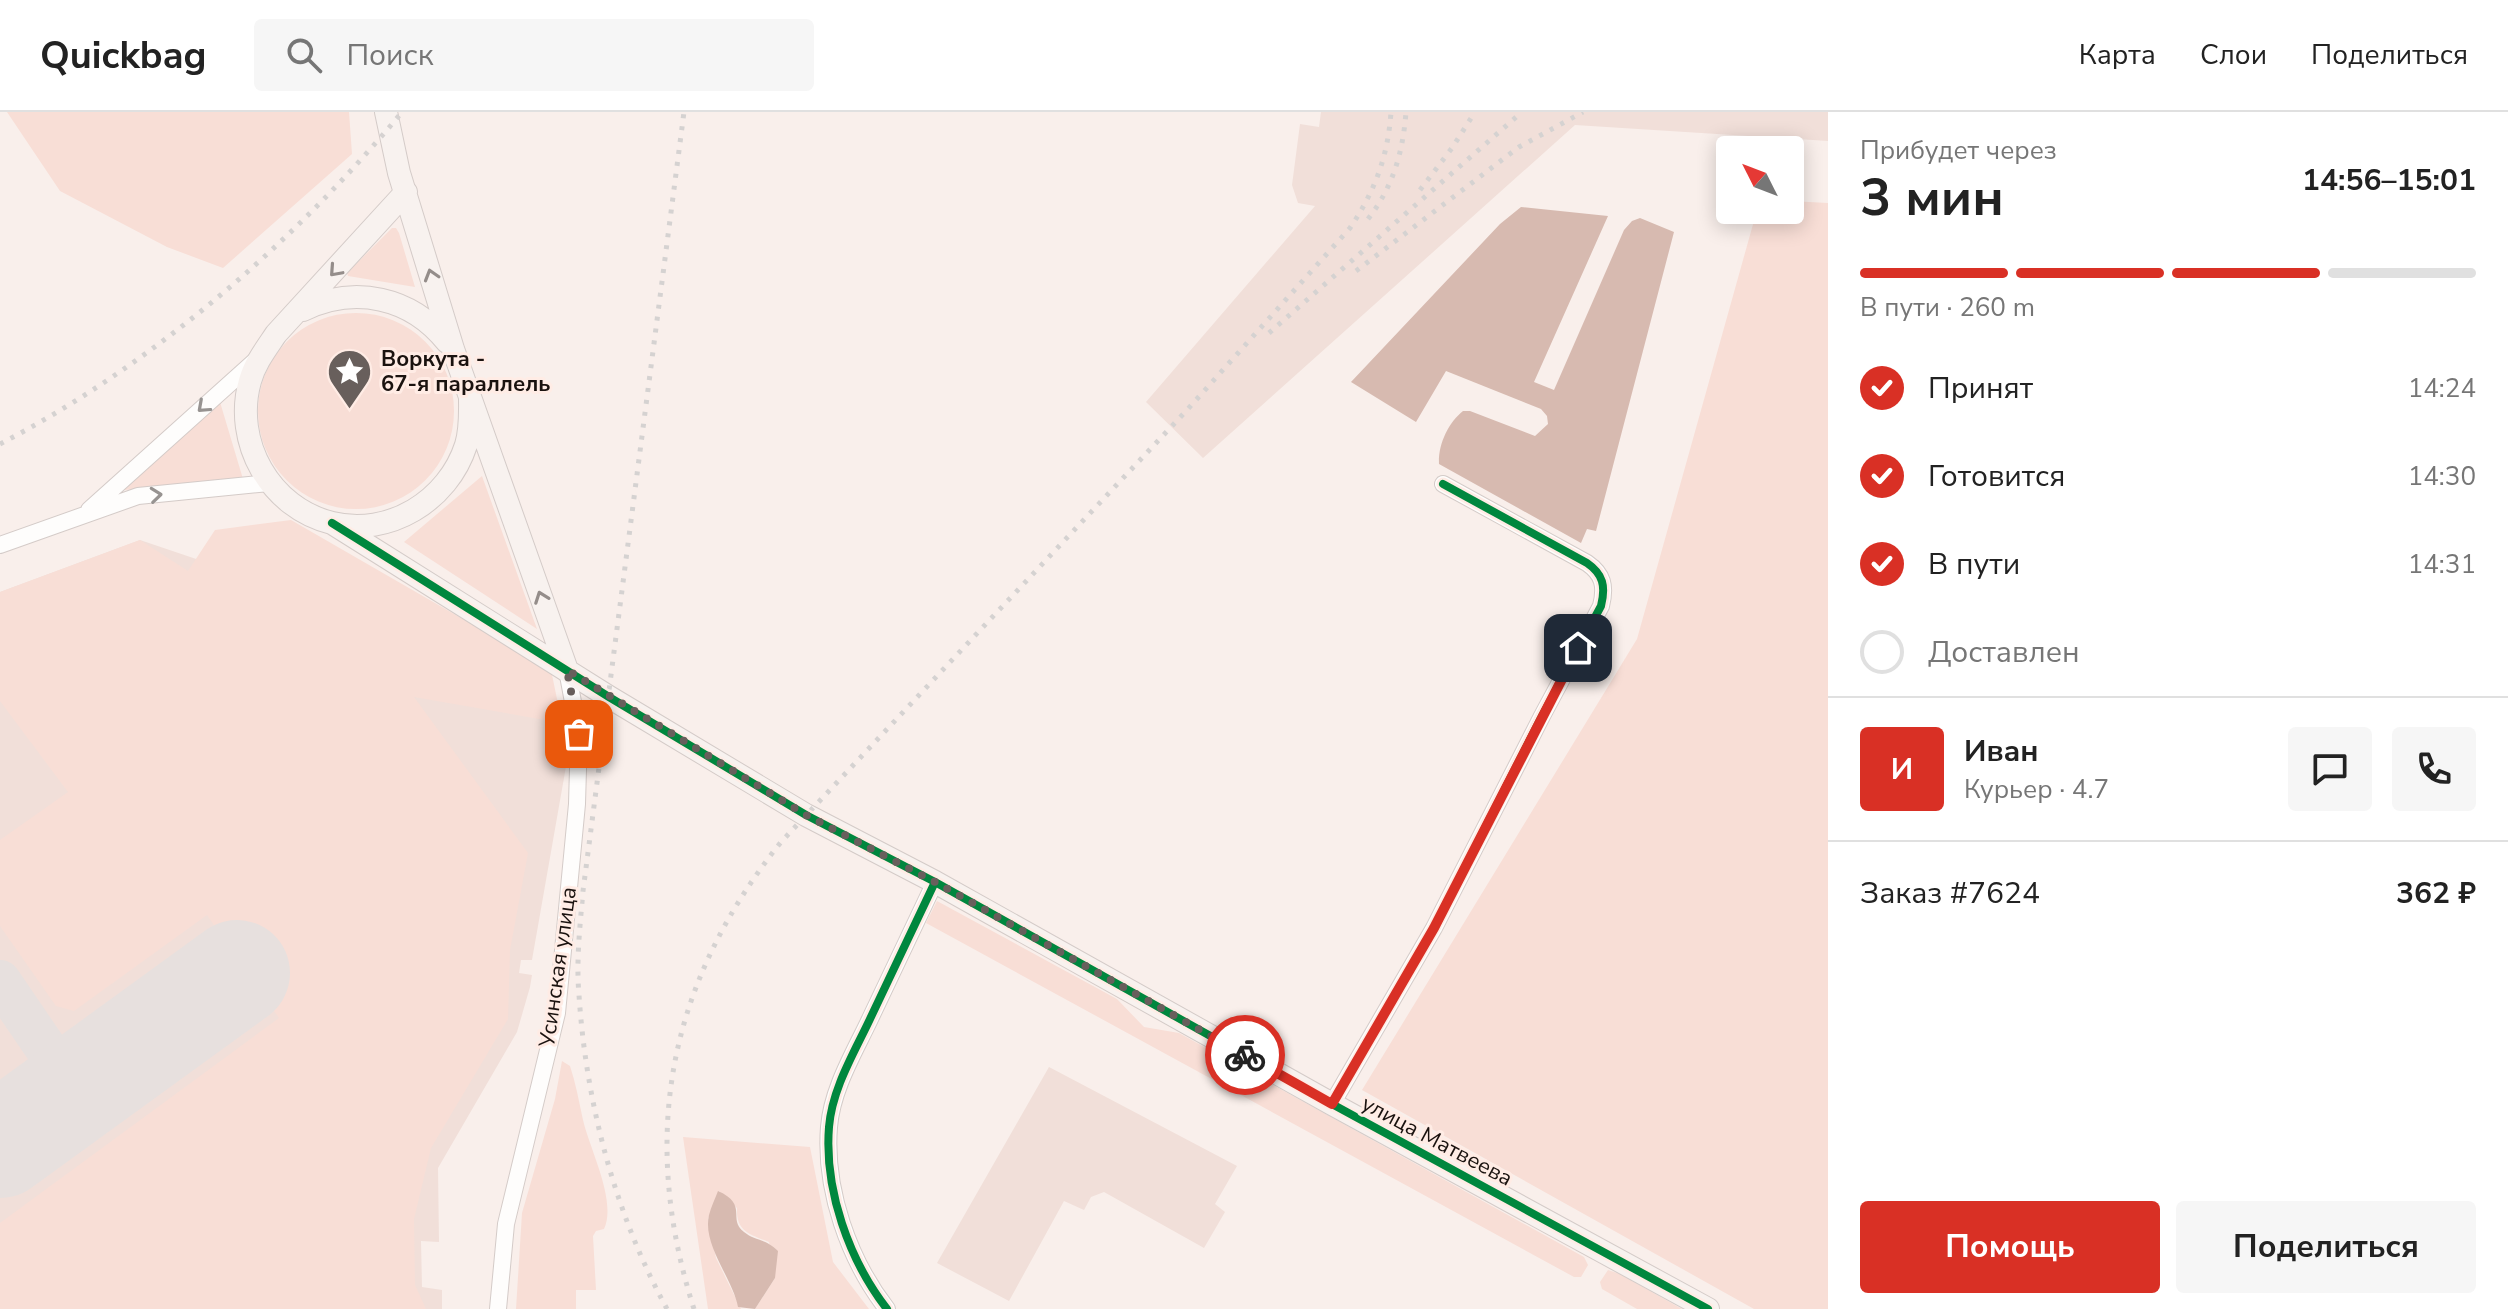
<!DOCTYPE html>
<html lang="ru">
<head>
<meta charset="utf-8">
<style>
  :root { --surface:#fff; --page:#f6f6f6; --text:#222; --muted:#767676; --line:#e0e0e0; --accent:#d93025 }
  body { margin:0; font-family:"Nunito Sans",sans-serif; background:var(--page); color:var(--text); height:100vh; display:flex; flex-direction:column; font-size:30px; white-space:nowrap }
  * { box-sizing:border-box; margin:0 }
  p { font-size:26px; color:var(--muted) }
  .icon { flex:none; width:44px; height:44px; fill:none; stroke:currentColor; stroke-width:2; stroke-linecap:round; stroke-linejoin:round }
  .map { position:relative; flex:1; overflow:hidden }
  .sheet { display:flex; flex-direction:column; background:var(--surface); width:680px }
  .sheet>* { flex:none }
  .needle { width:52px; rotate:312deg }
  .fabs { position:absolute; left:1716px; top:24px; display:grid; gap:16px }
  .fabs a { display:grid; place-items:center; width:88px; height:88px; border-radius:8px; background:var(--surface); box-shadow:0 4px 20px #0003; font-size:40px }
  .pin { position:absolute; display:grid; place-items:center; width:68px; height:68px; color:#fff; margin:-34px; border-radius:16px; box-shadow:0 4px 12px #0006 }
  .courier { position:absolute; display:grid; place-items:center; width:80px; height:80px; margin:-40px; border:6px solid #d93025; border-radius:50%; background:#fff; color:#222; box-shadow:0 2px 10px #0007 }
  .head em { font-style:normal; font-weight:700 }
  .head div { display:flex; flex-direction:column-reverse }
  .head { display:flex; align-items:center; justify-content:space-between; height:136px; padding:0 32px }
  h1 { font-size:52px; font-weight:700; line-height:60px }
  .bar { display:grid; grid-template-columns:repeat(4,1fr); gap:12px 8px; align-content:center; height:96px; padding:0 32px }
  .bar i { height:10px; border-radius:6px; background:var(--line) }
  .bar .on { background:var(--accent) }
  .bar p { grid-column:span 4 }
  .line { display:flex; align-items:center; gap:20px; padding:0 32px; border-top:2px solid var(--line) }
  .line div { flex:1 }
  .round { display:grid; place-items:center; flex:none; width:84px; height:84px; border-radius:8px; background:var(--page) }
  ol { padding:0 32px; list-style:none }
  li { display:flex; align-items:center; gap:24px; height:88px }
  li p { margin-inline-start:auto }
  li .icon { padding:8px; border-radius:50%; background:var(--accent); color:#fff; stroke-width:4 }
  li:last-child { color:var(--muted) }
  li i { width:44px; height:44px; border:4px solid var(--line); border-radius:50% }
  .primary-button { display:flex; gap:16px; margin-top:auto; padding:16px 32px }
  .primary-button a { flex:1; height:92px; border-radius:8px; background:var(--accent); color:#fff; font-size:32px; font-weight:700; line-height:92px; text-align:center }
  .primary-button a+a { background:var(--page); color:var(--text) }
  header { display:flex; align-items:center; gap:48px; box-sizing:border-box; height:112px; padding:0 40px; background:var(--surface); border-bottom:2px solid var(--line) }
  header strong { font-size:38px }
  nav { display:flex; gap:44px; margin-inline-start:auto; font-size:28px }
  .search { width:560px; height:72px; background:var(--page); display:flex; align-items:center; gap:20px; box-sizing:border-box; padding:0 28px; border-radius:8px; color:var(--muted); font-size:30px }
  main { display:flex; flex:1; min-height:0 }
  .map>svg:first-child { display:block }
  .built { fill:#f1dfd9 }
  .green { fill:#f8ded6 }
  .water { fill:#d7bab0 }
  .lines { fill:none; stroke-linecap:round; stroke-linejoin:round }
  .taxiway { stroke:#e7e0de; stroke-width:42 }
  .runway { stroke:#e7e0de; stroke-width:106 }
  .street-casing { stroke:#d4cbc8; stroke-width:18 }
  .secondary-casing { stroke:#d4cbc8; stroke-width:24 }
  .street { stroke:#fefdfc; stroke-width:16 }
  .secondary { stroke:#f8f2ef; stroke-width:22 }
  .rail { stroke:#d5d2d1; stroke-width:5; stroke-dasharray:4 8; stroke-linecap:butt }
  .cycleway-casing { stroke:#ffece5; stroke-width:13 }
  .cycleway { stroke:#00873e; stroke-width:8 }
  .oneway { stroke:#948d8a }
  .oneway2 { stroke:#979391 }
  .done { stroke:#685f5c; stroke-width:8; stroke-dasharray:0 14.4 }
  .route { stroke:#d93025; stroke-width:10 }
  .labels { text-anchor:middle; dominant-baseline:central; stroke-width:6; stroke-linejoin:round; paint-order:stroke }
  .poi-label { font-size:22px; font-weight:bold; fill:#1a120f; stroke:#ffece5; text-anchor:start }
  .street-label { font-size:22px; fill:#1a120f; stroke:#ffece5 }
</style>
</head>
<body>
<header>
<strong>Quickbag</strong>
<div class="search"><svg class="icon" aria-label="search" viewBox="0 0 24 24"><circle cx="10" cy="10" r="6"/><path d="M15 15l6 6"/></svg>Поиск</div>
<nav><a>Карта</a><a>Слои</a><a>Поделиться</a></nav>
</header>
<main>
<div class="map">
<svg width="1828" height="1197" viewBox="0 0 1828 1197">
  <rect width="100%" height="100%" fill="#f9efeb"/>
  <!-- built -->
  <path class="built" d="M1321,0H1828V29L1575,13L1203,346L1146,290L1315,94L1298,91L1292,73L1300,12L1319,15Z
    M140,428L317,488L538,573L560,611L568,643L532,848H521L519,861L532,863L530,875L517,920L438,1056L439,1130L421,1129L422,1175L442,1178V1197H0V480Z
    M1049,955L1237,1054L1215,1092L1225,1100L1204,1136L1104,1080L1091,1085L1084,1098L1064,1089L1009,1189L937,1151Z"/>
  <!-- green -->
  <path class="green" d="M7,0H349L352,42L223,156L167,135L60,79Z
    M1790,89L1828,91V1197H1754L1362,978L1637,527L1757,98H1790Z
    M392,116H396L399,121L415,175L348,164L347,161Z
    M258 299a98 98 0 1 1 196 0a98 98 0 1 1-196 0Z
    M220,290L243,367L124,378Z
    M482,364L537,517L404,430Z
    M291,408L551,558L562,611L414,585L528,741L510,838L508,907L431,1036L414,1107L415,1173L426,1197H0V1111L279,906L207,803L74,899L56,894L0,814V728L68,680L0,589V480L140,428L188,459L215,418Z
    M937,789L1117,887L1144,915L1179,921L1584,1145L1588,1153L1581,1165H1574L926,811Z
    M562,949L570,954C576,972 579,990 583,1008C590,1038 617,1089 604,1117L596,1119L593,1124L596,1178H576V1197H516L522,1101L555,987Z
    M683,1025L810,1035L833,1150L869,1197H755L775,1166L769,1130C749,1122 736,1119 737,1096L719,1079L708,1107L716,1146L741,1197H708Z
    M1608,1158L1620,1162L1682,1197H1637L1602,1177L1600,1170Z"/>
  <!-- water -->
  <path class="water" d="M1521,95L1608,104L1534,270L1554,278L1624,118L1632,109L1640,106L1674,120L1596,419L1587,417L1581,431L1439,352C1438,333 1448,311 1463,299H1470L1535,324L1548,312L1547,304L1541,297L1446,259L1416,310L1351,270L1500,112Z
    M718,1079C749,1093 727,1107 744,1120C755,1129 765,1126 778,1139L775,1166L755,1197L738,1195C733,1167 702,1133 709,1103C711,1095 715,1087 718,1079Z"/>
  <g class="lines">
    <!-- taxiway -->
    <path class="taxiway" d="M0,869L75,979"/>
    <!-- runway -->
    <path class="runway" d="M0,1033L237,861"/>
    <defs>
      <path id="street" d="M89,398L256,248
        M0,433L138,384L269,371
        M1332,992L1434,816L1542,604L1601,494C1606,474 1603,462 1587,451L1443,372
        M498,1197L506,1112L557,901L577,692L579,622L567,558
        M887,1197C849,1148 824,1078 829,1015C832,977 854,941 870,907C891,862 913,816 935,770"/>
      <path id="secondary" d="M386,0L399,61L453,237L567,558
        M406,80L276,222C266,237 255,251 250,269C233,330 270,396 332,411C389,425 448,389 466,333C471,317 470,301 470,285
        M303,198C355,173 411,185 447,230
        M332,411L609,585L806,703L935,770L1332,992L1708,1197"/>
    </defs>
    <!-- street casing -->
    <use href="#street" class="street-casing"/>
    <!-- secondary casing -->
    <use href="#secondary" class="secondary-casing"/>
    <!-- street -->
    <use href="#street" class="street"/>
    <!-- secondary -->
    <use href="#secondary" class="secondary"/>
    <!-- rail -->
    <path class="rail" d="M1420,78L1452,36L1475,0
      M1368,107C1393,75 1403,40 1406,0
      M1356,159L1519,35L1583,0
      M1269,221L1522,0
      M0,332C152,253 293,132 402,0
      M667,1197C615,1102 586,991 579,883C576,849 580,814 583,779L684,0
      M694,1197C639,1025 668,871 781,730L1187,298L1350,116C1375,79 1388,44 1391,0"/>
    <defs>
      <path id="cycleway" d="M332,411L609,585L806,703L935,770L1332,992L1708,1197
        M1332,992L1434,816L1542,604L1601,494C1606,474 1603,462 1587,451L1443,372
        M887,1197C849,1148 824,1078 829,1015C832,977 854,941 870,907C891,862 913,816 935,770"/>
    </defs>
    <!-- cycleway casing -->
    <use href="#cycleway" class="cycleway-casing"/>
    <!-- cycleway -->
    <use href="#cycleway" class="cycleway"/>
  </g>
  <!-- one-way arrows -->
  <defs><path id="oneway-chevron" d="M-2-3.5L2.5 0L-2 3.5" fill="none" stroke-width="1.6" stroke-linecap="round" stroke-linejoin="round" transform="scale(2)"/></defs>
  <g class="oneway">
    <use href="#oneway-chevron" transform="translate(335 159) rotate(132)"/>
    <use href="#oneway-chevron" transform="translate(431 163) rotate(-107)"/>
    <use href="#oneway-chevron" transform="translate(541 485) rotate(-110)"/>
  </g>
  <g class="oneway2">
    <use href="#oneway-chevron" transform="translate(203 295) rotate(138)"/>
    <use href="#oneway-chevron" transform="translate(156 383) rotate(-6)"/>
  </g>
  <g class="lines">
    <!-- done -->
    <path class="done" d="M579,622L567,558L806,703L935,770L1245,943"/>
    <!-- route -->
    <path class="route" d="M1245,943L1332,992L1434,816L1578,536"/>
  </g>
  <!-- icons -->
  <defs>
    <symbol id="sight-pin" viewBox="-11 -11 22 30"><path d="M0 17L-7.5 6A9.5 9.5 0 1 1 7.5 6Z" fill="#685f5c" stroke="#ffece5"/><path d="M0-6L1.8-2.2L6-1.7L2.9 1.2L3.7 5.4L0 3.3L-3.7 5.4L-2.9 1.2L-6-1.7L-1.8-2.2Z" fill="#fff"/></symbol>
  </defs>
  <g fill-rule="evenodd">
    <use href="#sight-pin" x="324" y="234" width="51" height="69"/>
  </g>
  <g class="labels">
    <!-- poi labels -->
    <g class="poi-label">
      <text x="381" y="247">Воркута -<tspan x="381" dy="25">67-я параллель</tspan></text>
    </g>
    <!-- street labels -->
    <g class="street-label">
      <text transform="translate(558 855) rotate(-82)">Усинская улица</text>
      <text transform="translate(1437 1029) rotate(28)">улица Матвеева</text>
    </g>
  </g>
</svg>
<div class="fabs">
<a><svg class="needle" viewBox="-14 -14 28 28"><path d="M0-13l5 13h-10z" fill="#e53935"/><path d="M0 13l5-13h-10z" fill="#767676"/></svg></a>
</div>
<div class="pin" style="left:579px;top:622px;background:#ea580c"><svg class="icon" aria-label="bag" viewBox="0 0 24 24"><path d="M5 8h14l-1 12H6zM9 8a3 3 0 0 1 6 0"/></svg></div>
<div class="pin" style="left:1578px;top:536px;background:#1f2937"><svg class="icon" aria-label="home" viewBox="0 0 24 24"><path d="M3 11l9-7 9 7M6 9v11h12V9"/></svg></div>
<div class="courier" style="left:1245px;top:943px"><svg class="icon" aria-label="bike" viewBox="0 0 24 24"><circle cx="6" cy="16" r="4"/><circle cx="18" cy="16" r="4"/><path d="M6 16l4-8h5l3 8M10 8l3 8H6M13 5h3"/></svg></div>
</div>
<section class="sheet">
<div class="head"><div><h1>3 мин</h1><p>Прибудет через</p></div><em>14:56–15:01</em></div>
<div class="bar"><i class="on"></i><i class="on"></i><i class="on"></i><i></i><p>В пути · 260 m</p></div>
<ol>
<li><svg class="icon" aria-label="check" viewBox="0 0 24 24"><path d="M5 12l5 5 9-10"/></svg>Принят<p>14:24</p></li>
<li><svg class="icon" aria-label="check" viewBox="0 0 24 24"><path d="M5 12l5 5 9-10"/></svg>Готовится<p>14:30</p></li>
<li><svg class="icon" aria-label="check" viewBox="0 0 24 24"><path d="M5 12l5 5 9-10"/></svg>В пути<p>14:31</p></li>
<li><i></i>Доставлен</li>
</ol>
<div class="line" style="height:144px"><b class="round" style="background:var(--accent);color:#fff">И</b><div><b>Иван</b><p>Курьер · 4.7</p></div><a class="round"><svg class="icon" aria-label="chat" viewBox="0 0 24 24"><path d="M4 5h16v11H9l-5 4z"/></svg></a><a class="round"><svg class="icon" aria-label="phone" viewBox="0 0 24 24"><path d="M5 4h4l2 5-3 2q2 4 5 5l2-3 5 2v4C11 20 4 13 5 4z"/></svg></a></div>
<div class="line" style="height:104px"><div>Заказ #7624</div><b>362 ₽</b></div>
<div class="primary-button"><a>Помощь</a><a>Поделиться</a></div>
</section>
</main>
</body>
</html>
